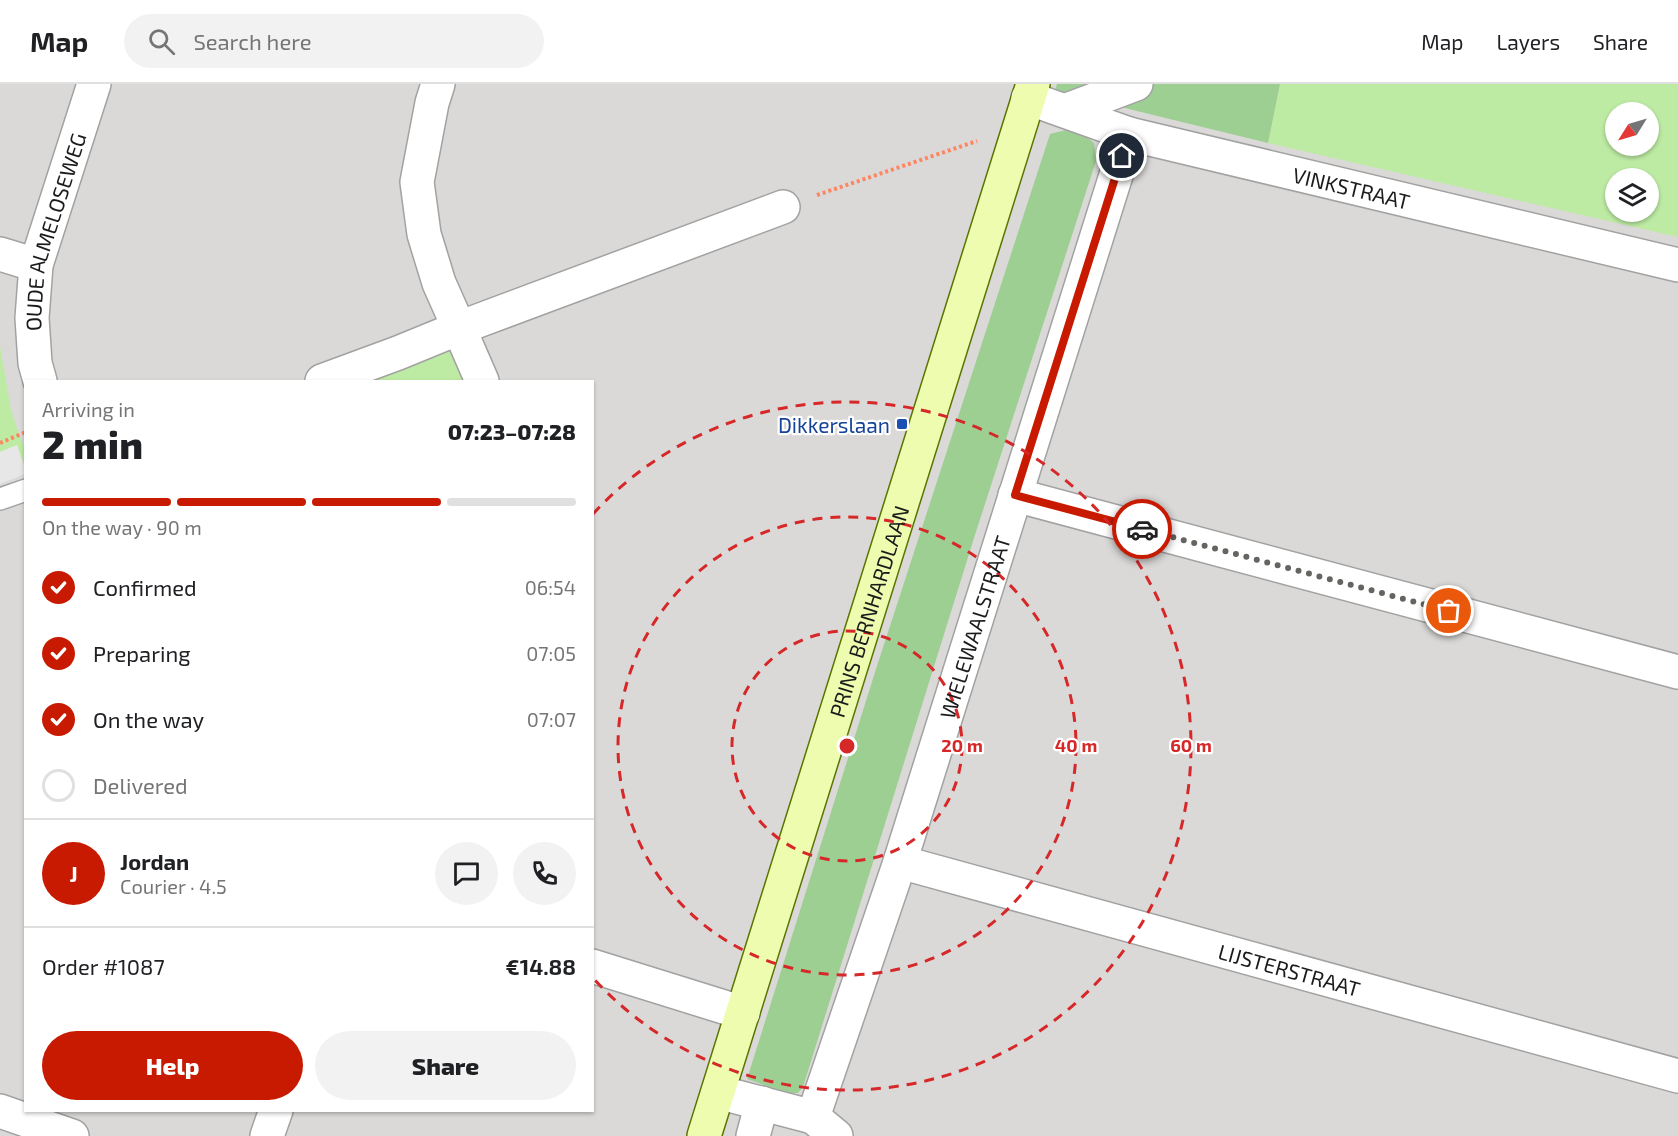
<!DOCTYPE html>
<html lang="en">
<head>
<meta charset="utf-8">
<style>
  :root { --surface:#fff; --page:#f2f2f2; --text:#202124; --muted:#757577; --line:#e0e0e0; --accent:#c71a00 }
  body { margin:0; font-family:"Exo 2",sans-serif; background:var(--page); color:var(--text); height:100vh; display:flex; flex-direction:column; font-size:22px; white-space:nowrap }
  * { box-sizing:border-box; margin:0 }
  p { font-size:20px; color:var(--muted) }
  .icon { flex:none; width:33px; height:33px; fill:none; stroke:currentColor; stroke-width:2; stroke-linecap:round; stroke-linejoin:round }
  .map { position:relative; flex:1; overflow:hidden }
  .panel { position:absolute; left:24px; top:296px; width:570px; height:732px; display:flex; flex-direction:column; background:var(--surface); border-radius:0px; box-shadow:0 2px 4px #0004 }
  .panel>* { flex:none }
  .needle { width:39px; rotate:233deg }
  .buttons { position:absolute; left:1605px; top:18px; display:grid; gap:12px }
  .buttons a { display:grid; place-items:center; width:54px; height:54px; border-radius:50%; background:var(--surface); box-shadow:0 2px 4px #0004; font-size:30px }
  .pin { position:absolute; display:grid; place-items:center; width:51px; height:51px; color:#fff; margin:-26px; border:3px solid #fff; border-radius:50%; box-shadow:0 2px 6px #0007 }
  .courier { position:absolute; display:grid; place-items:center; width:60px; height:60px; margin:-30px; border:4px solid #c71a00; border-radius:50%; background:#fff; color:#222; box-shadow:0 2px 8px #0007 }
  .head em { font-style:normal; font-weight:800 }
  .head div { display:flex; flex-direction:column-reverse }
  .head { display:flex; align-items:center; justify-content:space-between; height:102px; padding:0 18px }
  h1 { font-size:39px; font-weight:800; line-height:45px }
  .bar { display:grid; grid-template-columns:repeat(4,1fr); gap:9px 6px; align-content:center; height:72px; padding:0 18px }
  .bar i { height:8px; border-radius:4px; background:var(--line) }
  .bar .selected { background:var(--accent) }
  .bar p { grid-column:span 4 }
  .line { display:flex; align-items:center; gap:15px; padding:0 18px; border-top:2px solid var(--line) }
  .line div { flex:1 }
  .round { display:grid; place-items:center; flex:none; width:63px; height:63px; border-radius:32px; background:var(--page) }
  ol { padding:0 18px; list-style:none }
  li { display:flex; align-items:center; gap:18px; height:66px }
  li p { margin-inline-start:auto }
  li .icon { padding:6px; border-radius:50%; background:var(--accent); color:#fff; stroke-width:4 }
  li:last-child { color:var(--muted) }
  li i { width:33px; height:33px; border:3px solid var(--line); border-radius:50% }
  .action { display:flex; gap:12px; margin-top:auto; padding:12px 18px }
  .action a { flex:1; height:69px; border-radius:36px; background:var(--accent); color:#fff; font-size:24px; font-weight:800; line-height:69px; text-align:center }
  .action a+a { background:var(--page); color:var(--text) }
  header { display:flex; align-items:center; gap:36px; box-sizing:border-box; height:84px; padding:0 30px; background:var(--surface); border-bottom:2px solid var(--line) }
  header strong { font-size:28px }
  nav { display:flex; gap:33px; margin-inline-start:auto; font-size:21px }
  .search { width:420px; height:54px; background:var(--page); display:flex; align-items:center; gap:15px; box-sizing:border-box; padding:0 21px; border-radius:33px; color:var(--muted); font-size:22px }
  .map>svg:first-child { display:block }
  .residential { fill:#dad9d8; fill-rule:evenodd }
  .grass { fill:#bdeba3; fill-rule:evenodd }
  .forest { fill:#9dcf93 }
  .parking { fill:#e7e7e7 }
  .lines { fill:none; stroke-linecap:round; stroke-linejoin:round }
  .lane-casing { stroke:#a2a2a2; stroke-width:24 }
  .street-casing { stroke:#a2a2a2; stroke-width:36 }
  .secondary-casing { stroke:#597500; stroke-width:36 }
  .path { stroke:#ff8560; stroke-width:4; stroke-dasharray:3 3; stroke-linecap:butt }
  .lane { stroke:#fff; stroke-width:21 }
  .street { stroke:#fff; stroke-width:33 }
  .secondary { stroke:#eefcb0; stroke-width:33 }
  .done { stroke:#656460; stroke-width:6; stroke-dasharray:0 10.8 }
  .route { stroke:#c71a00; stroke-width:8 }
  .ring { fill:none; stroke:#d62828; stroke-width:3; stroke-dasharray:10 8 }
  .transit-dot { fill:#1a4fb4; stroke:#fff; stroke-width:2 }
  .labels { text-anchor:middle; dominant-baseline:central; stroke-width:4.5; stroke-linejoin:round; paint-order:stroke }
  .street-label { font-size:21px; fill:#1b1b1b; stroke:#fff }
  .transit-label { font-size:21px; fill:#164399; stroke:#fff; text-anchor:end }
  .centre { fill:#d62828; stroke:#fff; stroke-width:3 }
  .ring-label { font-size:18px; text-anchor:middle; font-weight:bold; fill:#d62828; stroke:#fff; stroke-width:4.5; stroke-linejoin:round; paint-order:stroke }
</style>
</head>
<body>
<header>
<strong>Map</strong>
<div class="search"><svg class="icon" aria-label="search" viewBox="0 0 24 24"><circle cx="10" cy="10" r="6"/><path d="M15 15l6 6"/></svg>Search here</div>
<nav><a>Map</a><a>Layers</a><a>Share</a></nav>
</header>
<div class="map">
<svg width="1678" height="1052" viewBox="0 0 1678 1052">
  <rect width="100%" height="100%" fill="#eeebe0"/>
  <!-- residential -->
  <path class="residential" d="M0,0H1678V1052H0ZM1616,28H1648V62H1616ZM1616,94H1648V128H1616ZM26,297H592V1026H26Z"/>
  <!-- grass -->
  <path class="grass" d="M1280,0H1678V153L1268,59ZM1616,28H1648V62H1616ZM1616,94H1648V128H1616Z
    M0,262L11,326L25,367V384L17,362L0,368Z
    M446,268L459,270L465,297H364Z"/>
  <!-- forest -->
  <path class="forest" d="M1057,0H1280L1268,59L1055,7Z
    M1070,45L1082,49L1094,59L1096,77L974,454L803,1003L798,1009H786L747,995L876,585L1050,50Z"/>
  <!-- parking -->
  <path class="parking" d="M17,361L25,384V390L0,400V368Z"/>
  <g class="lines">
    <defs>
      <path id="lane" d="M0,415L26,406"/>
      <g id="street">
        <path id="s1" d="M1028,14L1129,50L1678,181"/>
        <path d="M1067,26L1136,0"/>
        <path d="M0,170L36,181"/>
        <path id="s2" d="M40,297L35,279L32,234L36,181L94,0"/>
        <path d="M322,297L398,269L459,244L439,199L424,150L417,98L432,19L438,0"/>
        <path d="M482,297L459,244L783,123"/>
        <path d="M1015,411L1678,588"/>
        <path id="s3" d="M900,778L1678,992"/>
        <path d="M592,882L743,929"/>
        <path d="M718,1008L813,1033L836,1052"/>
        <path d="M0,1027L72,1052"/>
        <path id="s4" d="M813,1033L900,778L1129,50"/>
        <path d="M267,1052L276,1026"/>
        <path d="M753,1052L762,1019"/>
      </g>
      <g id="secondary">
        <path id="s5" d="M704,1052L1033,0"/>
      </g>
    </defs>
    <!-- lane casing -->
    <use href="#lane" class="lane-casing"/>
    <!-- street casing -->
    <use href="#street" class="street-casing"/>
    <!-- secondary casing -->
    <use href="#secondary" class="secondary-casing"/>
    <!-- path -->
    <path class="path" d="M817,111L977,57
      M0,359L26,348"/>
    <!-- lane -->
    <use href="#lane" class="lane"/>
    <!-- street -->
    <use href="#street" class="street"/>
    <!-- secondary -->
    <use href="#secondary" class="secondary"/>
  </g>
  <g class="lines">
    <!-- done -->
    <path class="done" d="M1142,445L1449,527"/>
    <!-- route -->
    <path class="route" d="M1122,72L1015,411L1142,445"/>
  </g>
  <!-- distance rings -->
  <g class="ring">
    <circle cx="847" cy="662" r="115"/>
    <circle cx="847" cy="662" r="229"/>
    <path d="M593 430A344 344 0 1 1 593 894"/>
  </g>
  <!-- markers -->
  <rect class="transit-dot" x="896" y="334" width="12" height="12" rx="3"/>
  <g class="labels">
    <!-- street labels -->
    <g class="street-label">
      <text stroke="none"><textPath href="#s1" startOffset="336">VINKSTRAAT</textPath></text>
      <text stroke="none"><textPath href="#s2" startOffset="153">OUDE ALMELOSEWEG</textPath></text>
      <text stroke="none"><textPath href="#s5" startOffset="550">PRINS BERNHARDLAAN</textPath></text>
      <text stroke="none"><textPath href="#s4" startOffset="516">WIELEWAALSTRAAT</textPath></text>
      <text stroke="none"><textPath href="#s3" startOffset="404">LIJSTERSTRAAT</textPath></text>
    </g>
    <!-- transit labels -->
    <g class="transit-label">
      <text x="890" y="340">Dikkerslaan</text>
    </g>
  </g>
  <circle cx="847" cy="662" r="9" class="centre"/>
  <g class="ring-label">
    <text x="962" y="668">20 m</text>
    <text x="1076" y="668">40 m</text>
    <text x="1191" y="668">60 m</text>
  </g>
</svg>
<div class="buttons">
<a><svg class="needle" viewBox="-14 -14 28 28"><path d="M0-13l5 13h-10z" fill="#e53935"/><path d="M0 13l5-13h-10z" fill="#757577"/></svg></a>
<a><svg class="icon" aria-label="layers" viewBox="0 0 24 24"><path d="M12 4l9 5-9 5-9-5zM3 14l9 5 9-5"/></svg></a>
</div>
<div class="pin" style="left:1449px;top:527px;background:#ea580c"><svg class="icon" aria-label="bag" viewBox="0 0 24 24"><path d="M5 8h14l-1 12H6zM9 8a3 3 0 0 1 6 0"/></svg></div>
<div class="pin" style="left:1122px;top:72px;background:#1f2937"><svg class="icon" aria-label="home" viewBox="0 0 24 24"><path d="M3 11l9-7 9 7M6 9v11h12V9"/></svg></div>
<div class="courier" style="left:1142px;top:445px"><svg class="icon" aria-label="car" viewBox="0 0 24 24"><path d="M5 17H2v-5l4-1 3-4h7l3 4 3 1v5h-3M9 17h6M6 11h13"/><circle cx="7" cy="17" r="2"/><circle cx="17" cy="17" r="2"/></svg></div>
<section class="panel">
<div class="head"><div><h1>2 min</h1><p>Arriving in</p></div><em>07:23–07:28</em></div>
<div class="bar"><i class="selected"></i><i class="selected"></i><i class="selected"></i><i></i><p>On the way · 90 m</p></div>
<ol>
<li><svg class="icon" aria-label="check" viewBox="0 0 24 24"><path d="M5 12l5 5 9-10"/></svg>Confirmed<p>06:54</p></li>
<li><svg class="icon" aria-label="check" viewBox="0 0 24 24"><path d="M5 12l5 5 9-10"/></svg>Preparing<p>07:05</p></li>
<li><svg class="icon" aria-label="check" viewBox="0 0 24 24"><path d="M5 12l5 5 9-10"/></svg>On the way<p>07:07</p></li>
<li><i></i>Delivered</li>
</ol>
<div class="line" style="height:108px"><b class="round" style="background:var(--accent);color:#fff">J</b><div><b>Jordan</b><p>Courier · 4.5</p></div><a class="round"><svg class="icon" aria-label="chat" viewBox="0 0 24 24"><path d="M4 5h16v11H9l-5 4z"/></svg></a><a class="round"><svg class="icon" aria-label="phone" viewBox="0 0 24 24"><path d="M5 4h4l2 5-3 2q2 4 5 5l2-3 5 2v4C11 20 4 13 5 4z"/></svg></a></div>
<div class="line" style="height:78px"><div>Order #1087</div><b>€14.88</b></div>
<div class="action"><a>Help</a><a>Share</a></div>
</section>
</div>
</body>
</html>
